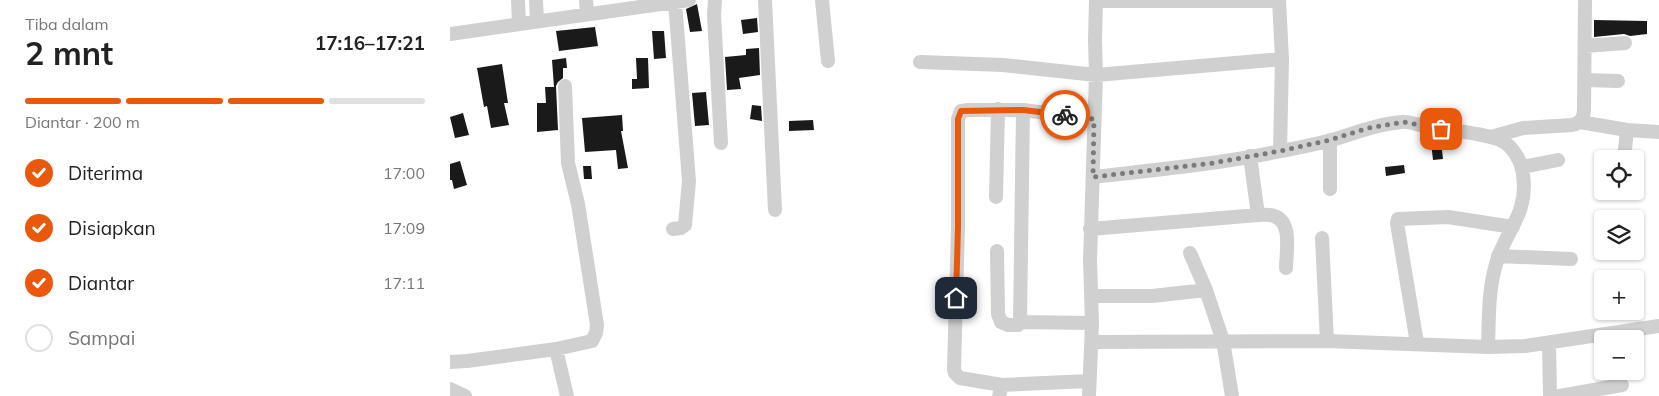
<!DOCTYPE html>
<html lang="id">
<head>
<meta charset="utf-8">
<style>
  :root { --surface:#fff; --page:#f2f2f2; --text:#222; --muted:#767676; --line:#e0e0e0; --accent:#ea580c }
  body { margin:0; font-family:Mulish,sans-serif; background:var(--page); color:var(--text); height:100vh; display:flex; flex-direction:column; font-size:19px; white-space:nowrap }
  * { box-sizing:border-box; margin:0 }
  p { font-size:16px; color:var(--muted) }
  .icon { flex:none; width:28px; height:28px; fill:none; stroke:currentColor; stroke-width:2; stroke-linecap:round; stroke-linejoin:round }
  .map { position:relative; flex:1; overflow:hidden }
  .drawer { display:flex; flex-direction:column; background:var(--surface); width:450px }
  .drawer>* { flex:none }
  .controls { position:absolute; left:1144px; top:150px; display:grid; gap:10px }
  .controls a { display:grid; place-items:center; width:50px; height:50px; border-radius:5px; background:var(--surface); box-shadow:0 1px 4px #0004; font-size:25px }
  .pin { position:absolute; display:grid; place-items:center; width:42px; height:42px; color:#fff; margin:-21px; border-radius:10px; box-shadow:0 2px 8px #0006 }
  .courier { position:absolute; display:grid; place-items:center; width:50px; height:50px; margin:-25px; border:4px solid #ea580c; border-radius:50%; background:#fff; color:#222; box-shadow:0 1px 6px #0007 }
  .head em { font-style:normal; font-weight:700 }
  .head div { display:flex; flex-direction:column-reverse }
  .head { display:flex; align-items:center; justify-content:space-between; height:85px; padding:0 25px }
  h1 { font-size:32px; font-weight:700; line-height:38px }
  .bar { display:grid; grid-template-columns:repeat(4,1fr); gap:8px 5px; align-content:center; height:60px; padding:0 25px }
  .bar i { height:6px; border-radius:4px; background:var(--line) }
  .bar .active { background:var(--accent) }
  .bar p { grid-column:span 4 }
  ol { padding:0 25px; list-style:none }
  li { display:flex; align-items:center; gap:15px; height:55px }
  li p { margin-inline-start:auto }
  li .icon { padding:5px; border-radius:50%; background:var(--accent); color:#fff; stroke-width:4 }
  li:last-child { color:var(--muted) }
  li i { width:28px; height:28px; border:2px solid var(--line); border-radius:50% }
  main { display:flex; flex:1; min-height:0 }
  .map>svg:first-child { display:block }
  .building { fill:#1a1a1a }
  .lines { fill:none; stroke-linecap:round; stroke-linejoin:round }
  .minor { stroke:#d0d0d0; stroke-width:14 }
  .done { stroke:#7a7a7a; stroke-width:5; stroke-dasharray:0 9 }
  .route { stroke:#ea580c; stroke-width:6 }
</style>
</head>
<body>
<main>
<section class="drawer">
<div class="head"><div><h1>2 mnt</h1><p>Tiba dalam</p></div><em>17:16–17:21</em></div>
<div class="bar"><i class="active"></i><i class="active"></i><i class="active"></i><i></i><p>Diantar · 200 m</p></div>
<ol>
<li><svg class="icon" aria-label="check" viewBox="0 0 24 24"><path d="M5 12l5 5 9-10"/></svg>Diterima<p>17:00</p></li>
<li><svg class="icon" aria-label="check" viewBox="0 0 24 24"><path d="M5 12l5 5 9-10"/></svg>Disiapkan<p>17:09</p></li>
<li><svg class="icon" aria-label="check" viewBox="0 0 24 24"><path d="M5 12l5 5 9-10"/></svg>Diantar<p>17:11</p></li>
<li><i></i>Sampai</li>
</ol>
</section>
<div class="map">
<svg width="1209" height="396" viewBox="0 0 1209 396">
  <rect width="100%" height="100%" fill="#fff"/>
  <!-- building -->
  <path class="building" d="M247,4L252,31L240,32L236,9Z
    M307,18L308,32L293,34L291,20Z
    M1144,20L1197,21V34L1180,36L1174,34L1144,37Z
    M145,27L148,46L109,51L106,31Z
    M202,31H214L216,58L204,59Z
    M309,48L310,75L289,78L291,89L277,90L275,57L296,55V49Z
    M116,58L117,68H113V78L108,82L106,86L108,130L87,132V103H96L95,87H104L102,60Z
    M186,58H198L199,88L182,89V79H187Z
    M52,64L58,103H54L59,125L41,128L37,106L34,107L27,68Z
    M256,92L259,125L245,126L242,93Z
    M302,105L311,106L312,121L300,119Z
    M13,113L19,135L5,138L0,117Z
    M172,115L173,131H171L178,168L168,169L166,150L135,152L132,118Z
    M363,120L364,130L339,131V121Z
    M991,141L993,159L983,160L981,142Z
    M10,161L17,185L4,189L2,180H0V164Z
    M954,165L955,173L936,176L935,167Z
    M133,166H141L142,179H134Z"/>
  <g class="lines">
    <!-- minor -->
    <path class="minor" d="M68,0L69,24
      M86,0L87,21
      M136,0L137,14
      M265,0L264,15L271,143
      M315,0L325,210
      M372,0L378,61
      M829,0L832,59L830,151
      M646,1H829
      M0,34L239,0
      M1135,46L1175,43
      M470,62L553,65L646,75L832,59
      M1135,80L1168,81
      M1130,122L1177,130L1209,132
      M1041,137L1073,128L1122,125C1131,123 1134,118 1134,109L1135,0
      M800,156L808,215
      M1174,159L1177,130
      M1072,167L1108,160
      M643,177C705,170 768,164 831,151C848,148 866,144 882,140C905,133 928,124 952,122C959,121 967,125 974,126C993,130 1038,133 1052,141C1064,147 1072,163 1073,175C1079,214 1055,231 1046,264C1038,291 1039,319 1038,347
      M880,189V140
      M546,197L548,109
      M223,229L231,228L235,225L239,181L225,2
      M640,229L808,215C813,215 819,214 824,216C843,222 836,253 836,268
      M872,238L877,341
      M547,251L548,314L551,322L558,325H568L570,322L573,110
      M740,253L756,290L773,341L782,396
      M1048,256L1121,259
      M642,296H702L756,290
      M570,322L642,323
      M642,342L877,341L1038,347L1075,346L1209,326
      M967,343L947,223L948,219L998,217L1063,227
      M1099,343L1100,396
      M106,349L142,341L146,333L147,325L128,204L118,163L115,86
      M0,362L17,361L106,349L117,396
      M552,385L510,378L505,373L504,369L508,227V119L511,111L519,110H573L644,119
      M0,389L15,396
      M549,396L552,385L639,381
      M639,396L642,323L640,260L646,75L645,40L646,0
      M1110,396L1172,385"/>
  </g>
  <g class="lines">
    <!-- done -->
    <path class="done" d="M615,115L644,119L643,177L763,163L830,151L880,140L918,128L954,122L991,129"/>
    <!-- route -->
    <path class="route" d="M506,298L508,227V119L511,111L573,110L615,115"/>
  </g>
</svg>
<div class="controls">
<a><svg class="icon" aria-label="locate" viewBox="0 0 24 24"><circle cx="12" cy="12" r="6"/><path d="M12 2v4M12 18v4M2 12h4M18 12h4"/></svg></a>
<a><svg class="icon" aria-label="layers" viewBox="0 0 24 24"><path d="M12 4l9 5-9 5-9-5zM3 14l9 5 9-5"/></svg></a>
<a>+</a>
<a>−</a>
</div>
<div class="pin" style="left:991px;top:129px;background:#ea580c"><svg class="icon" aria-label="bag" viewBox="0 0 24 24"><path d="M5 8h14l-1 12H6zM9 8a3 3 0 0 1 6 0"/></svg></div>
<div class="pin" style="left:506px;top:298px;background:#1f2937"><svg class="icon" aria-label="home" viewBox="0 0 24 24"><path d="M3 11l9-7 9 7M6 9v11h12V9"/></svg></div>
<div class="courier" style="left:615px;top:115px"><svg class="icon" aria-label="bike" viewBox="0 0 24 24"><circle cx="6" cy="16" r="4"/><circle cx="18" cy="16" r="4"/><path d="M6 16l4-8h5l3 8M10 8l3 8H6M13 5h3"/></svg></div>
</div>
</main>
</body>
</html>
